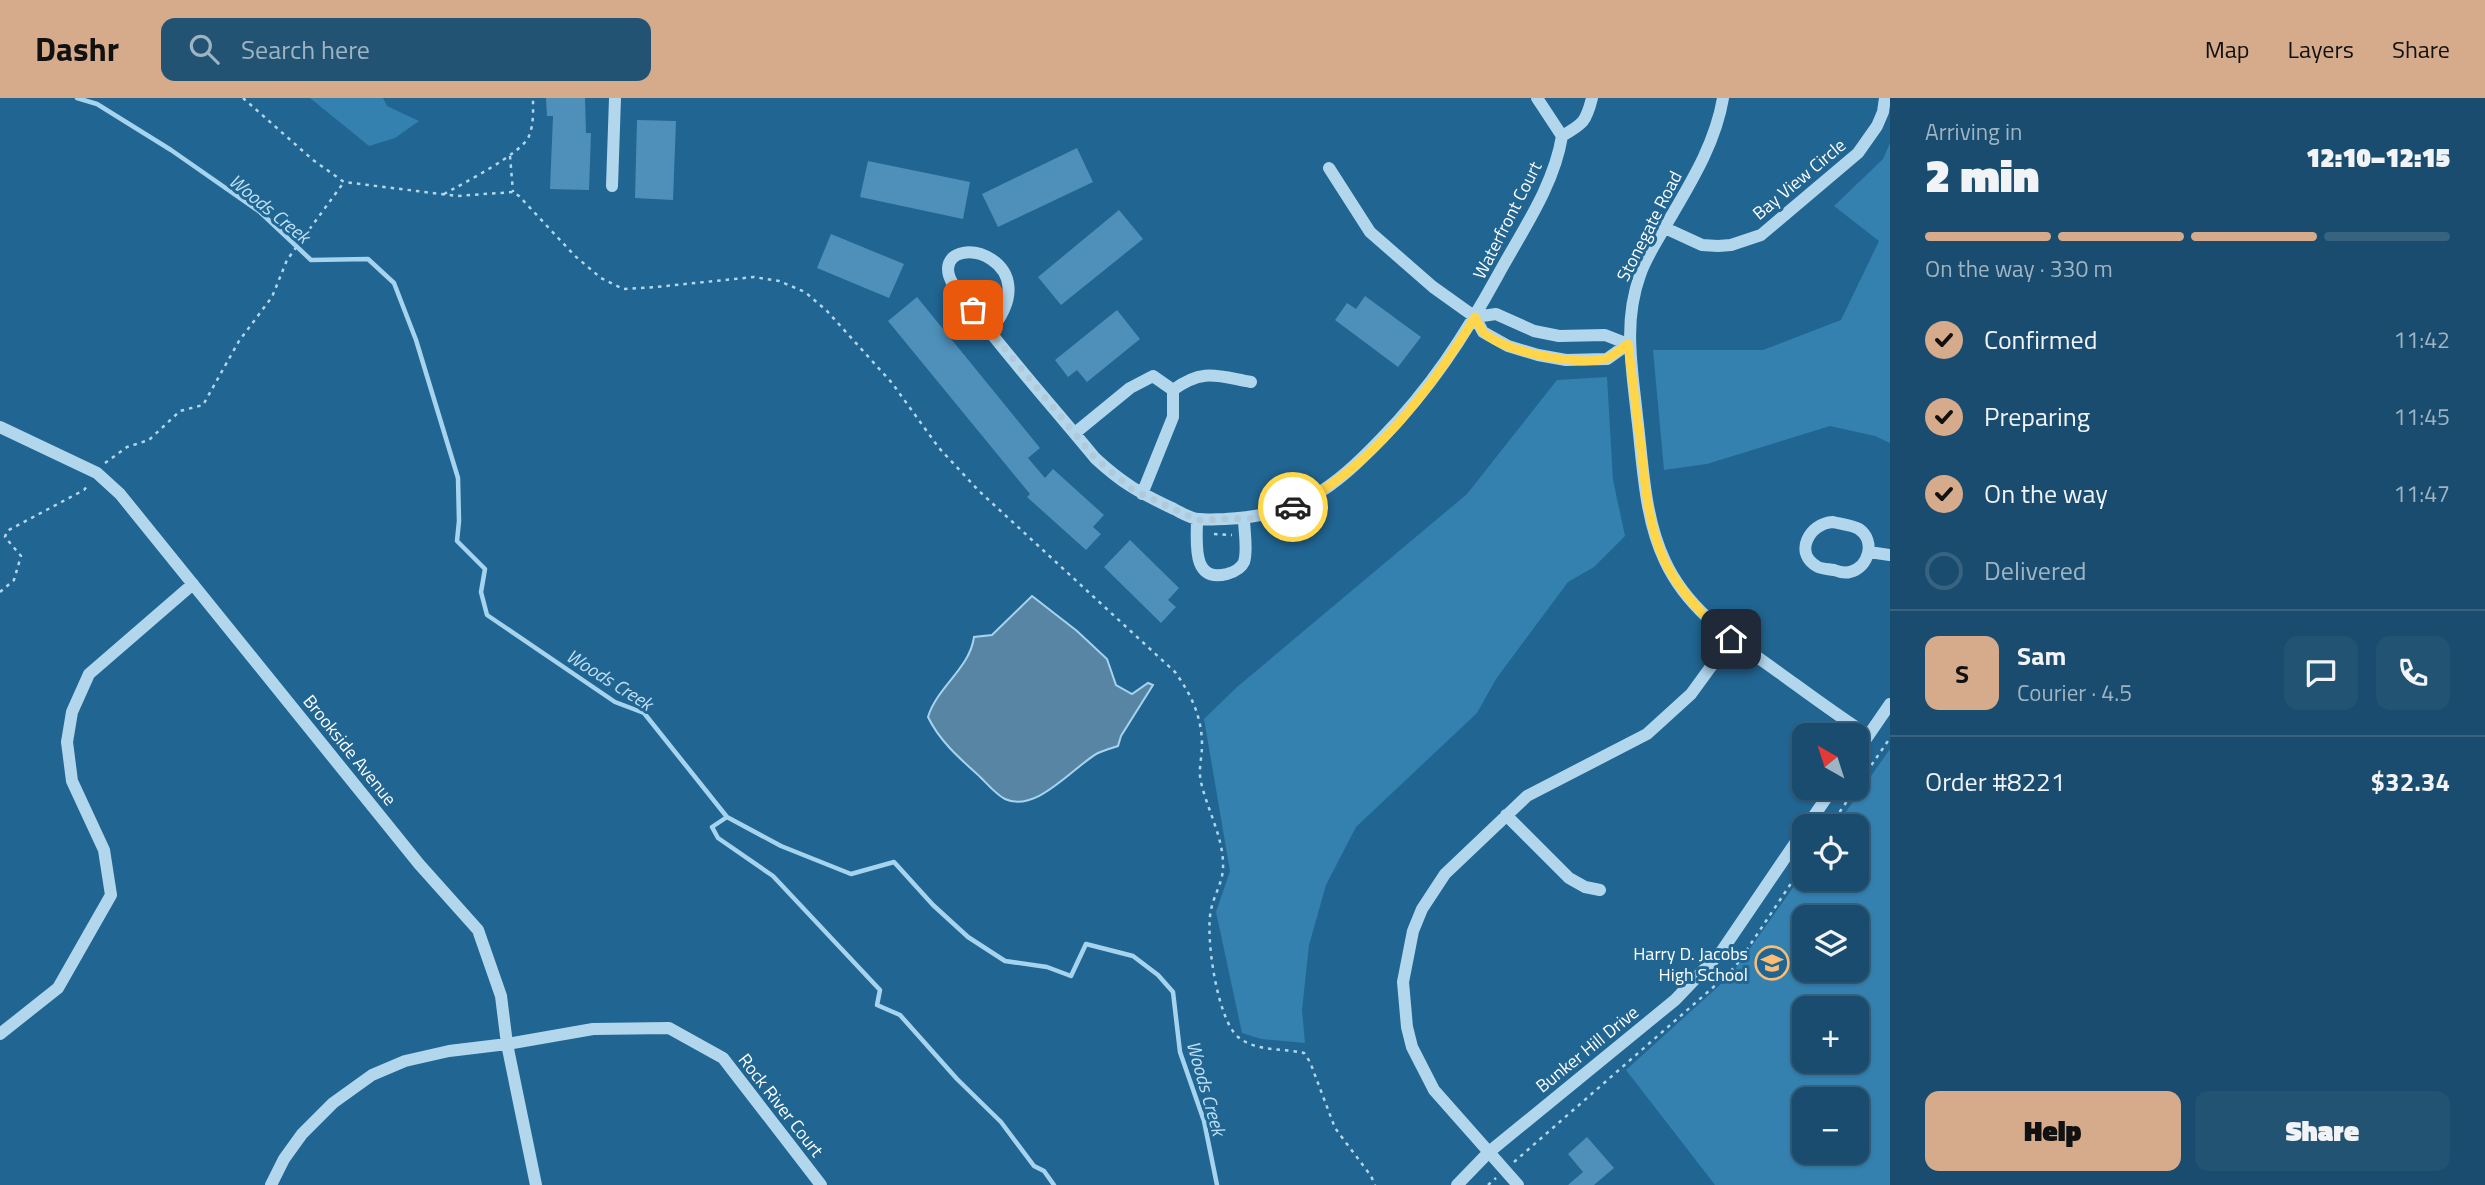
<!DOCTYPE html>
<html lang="en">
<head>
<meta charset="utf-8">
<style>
  :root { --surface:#194c6e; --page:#225373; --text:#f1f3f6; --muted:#9fb4c2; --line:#376381; --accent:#d6ab8b }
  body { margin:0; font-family:"Titillium Web",sans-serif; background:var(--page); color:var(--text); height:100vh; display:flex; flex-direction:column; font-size:26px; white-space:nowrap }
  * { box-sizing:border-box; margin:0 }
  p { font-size:23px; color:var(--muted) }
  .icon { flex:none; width:38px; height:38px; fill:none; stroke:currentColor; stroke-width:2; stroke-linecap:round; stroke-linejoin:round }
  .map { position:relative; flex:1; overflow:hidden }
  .panel { display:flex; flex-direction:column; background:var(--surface); width:595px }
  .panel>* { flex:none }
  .needle { width:46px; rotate:321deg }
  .tools { position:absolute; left:1792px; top:625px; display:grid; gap:14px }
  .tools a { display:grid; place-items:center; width:77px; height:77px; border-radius:14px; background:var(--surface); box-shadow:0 2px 5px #0004,0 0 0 2px var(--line); font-size:35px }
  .pin { position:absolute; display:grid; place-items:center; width:60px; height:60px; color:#fff; margin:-30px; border-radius:14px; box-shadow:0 4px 10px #0006 }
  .courier { position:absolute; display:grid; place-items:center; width:70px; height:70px; margin:-35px; border:5px solid #ffd54a; border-radius:50%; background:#fff; color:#222; box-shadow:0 2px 9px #0007 }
  .headline em { font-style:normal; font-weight:800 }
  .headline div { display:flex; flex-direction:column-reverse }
  .headline { display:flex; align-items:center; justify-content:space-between; height:119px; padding:0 35px }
  h1 { font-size:46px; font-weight:800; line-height:52px }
  .bar { display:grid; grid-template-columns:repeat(4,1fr); gap:10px 7px; align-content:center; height:84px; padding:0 35px }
  .bar i { height:9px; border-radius:5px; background:var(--line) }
  .bar .current { background:var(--accent) }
  .bar p { grid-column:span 4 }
  .line { display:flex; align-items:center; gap:18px; padding:0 35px; border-top:2px solid var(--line) }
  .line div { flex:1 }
  .round { display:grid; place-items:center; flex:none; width:74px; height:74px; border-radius:14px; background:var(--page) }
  ol { padding:0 35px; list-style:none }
  li { display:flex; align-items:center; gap:21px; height:77px }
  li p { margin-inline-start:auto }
  li .icon { padding:7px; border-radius:50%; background:var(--accent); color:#111; stroke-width:4 }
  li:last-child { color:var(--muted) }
  li i { width:38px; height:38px; border:4px solid var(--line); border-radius:50% }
  .cta { display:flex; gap:14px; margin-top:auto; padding:14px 35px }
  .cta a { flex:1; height:80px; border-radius:14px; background:var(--accent); color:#111; font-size:28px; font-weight:800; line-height:80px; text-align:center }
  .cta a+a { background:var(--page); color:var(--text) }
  header { display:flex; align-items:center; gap:42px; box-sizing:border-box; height:98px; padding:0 35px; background:var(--accent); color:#111 }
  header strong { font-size:33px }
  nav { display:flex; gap:38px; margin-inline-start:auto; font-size:24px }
  .search { width:490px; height:63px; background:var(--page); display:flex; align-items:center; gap:18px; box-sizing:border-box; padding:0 24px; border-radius:14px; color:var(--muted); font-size:26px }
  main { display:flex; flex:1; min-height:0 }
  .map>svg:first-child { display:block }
  .green { fill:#3480af; fill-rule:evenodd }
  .water { fill:#5785a3; stroke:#a6d4ee; stroke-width:2 }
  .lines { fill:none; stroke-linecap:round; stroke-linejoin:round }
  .stream { stroke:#a6d4ee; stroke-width:4.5 }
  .building { fill:#4e90ba }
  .path { stroke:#b2d7ed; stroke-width:2.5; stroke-dasharray:3.5 5; stroke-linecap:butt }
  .minor { stroke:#b2d7ed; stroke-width:12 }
  .done { stroke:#b1c9d9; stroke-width:7; stroke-dasharray:0 12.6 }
  .route { stroke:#ffd54a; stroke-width:9 }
  .labels { text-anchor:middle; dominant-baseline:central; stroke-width:6; stroke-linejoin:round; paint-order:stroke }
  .street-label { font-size:18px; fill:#fff; stroke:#216592 }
  .poi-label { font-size:18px; fill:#fff; stroke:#216592; text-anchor:end }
  .water-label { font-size:19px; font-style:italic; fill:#bfe0f4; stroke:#216592 }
</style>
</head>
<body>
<header>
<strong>Dashr</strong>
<div class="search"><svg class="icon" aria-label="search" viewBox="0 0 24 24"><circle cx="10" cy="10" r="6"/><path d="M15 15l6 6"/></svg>Search here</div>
<nav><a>Map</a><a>Layers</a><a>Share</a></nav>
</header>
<main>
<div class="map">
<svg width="1890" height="1087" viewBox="0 0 1890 1087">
  <rect width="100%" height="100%" fill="#216592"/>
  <!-- green -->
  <path class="green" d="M310,0H383L387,8L419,23L395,40L369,48Z
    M1890,45V345L1875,338L1830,328L1707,366L1664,372L1653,252H1763L1841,222L1879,143L1834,108L1883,61Z
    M1607,279L1613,382L1625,438L1594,469L1568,484L1496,581L1477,615L1356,729L1326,787L1309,847L1302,912L1305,945L1261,941L1242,935L1216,814L1230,773L1204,621L1237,589L1467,396L1557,282Z
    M1890,651V1087H1715L1626,972L1732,876L1804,774V780H1857V728H1836ZM1804,819H1857V872H1804ZM1857,910V962H1804V910ZM1857,1001V1054H1804V1001Z"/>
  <!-- water -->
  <path class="water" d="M1032,498L1077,533L1107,561L1116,587L1132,596L1148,585L1153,587L1121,638L1118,648C1112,650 1104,652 1098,655C1074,668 1036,716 1005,701C995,696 985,683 977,676C958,659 939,642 928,619C937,589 970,570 974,539L992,537Z"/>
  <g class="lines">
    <!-- stream -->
    <path class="stream" d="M77,0L97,6L171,52L260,114L311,162L368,161L394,185L416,242L458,380L459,423L457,443L485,471L481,494L487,517L615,604L644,615L727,719L781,748L851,776L894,764L933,807L968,839L1005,863L1047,869L1071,878L1086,846L1133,858L1158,877L1173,894L1180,954L1204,1023L1217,1087
      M727,719L712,729L718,740L773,778L880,892L877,907L900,917L957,981L1001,1024L1034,1068L1044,1073L1054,1087"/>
  </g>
  <!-- building -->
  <path class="building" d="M546,0H585L586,35H591L589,92L550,91L553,18H547Z
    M637,22L676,23L673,102L635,100Z
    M1077,50L1093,84L998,129L982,96Z
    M868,63L970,84L963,121L860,99Z
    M1119,112L1143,141L1061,207L1038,179Z
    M831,136L904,166L889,200L817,170Z
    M1365,198L1421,239L1398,269L1335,222L1347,205L1356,211Z
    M917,199L1040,350L1028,360L1045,380L1053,371L1104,417L1093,429L1101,436L1086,452L1027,399L1030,396L888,223Z
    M1117,212L1140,241L1087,284L1077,272L1068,279L1055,262Z
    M1130,442L1179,490L1168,502L1176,509L1161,525L1104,469Z
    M1587,1039L1614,1070L1594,1087H1568L1583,1074L1568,1056Z"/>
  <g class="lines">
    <!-- path -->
    <path class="path" d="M243,0L313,62L344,84L457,98L513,94L519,98L575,158L601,180L623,191L656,189L754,179L779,183L805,194L827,213L892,285L939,350L979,393L1175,574C1191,596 1202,619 1202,647C1202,660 1198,672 1201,684C1207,711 1223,739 1223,766C1224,783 1214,796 1211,812C1205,838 1217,921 1238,939C1256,954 1283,950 1304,955L1310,964L1335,1030L1371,1078L1375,1087
      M510,58L513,94
      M444,96C462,86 523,55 529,38C534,26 533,12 533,0
      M105,365L127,349L149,342L180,313L203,307L239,243L272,199L287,162L344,84
      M1214,436L1232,437
      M0,494L14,482L21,458L5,439L7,433L84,392L88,387
      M1857,688L1890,640
      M1830,728L1856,690
      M1514,1064L1726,878L1738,865L1804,766
      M1488,1087L1496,1080"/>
    <!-- minor -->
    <path class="minor" d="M1723,0C1715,49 1686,92 1662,134C1654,148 1645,162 1640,177C1623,224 1632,270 1637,318C1643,366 1644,419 1665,463C1689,515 1737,544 1781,576C1810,597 1838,618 1868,637
      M1562,38C1583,26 1586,24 1592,0
      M1329,70L1370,134L1433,189L1475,219L1483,234L1508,248L1538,257L1566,262L1607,261L1628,246L1605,237L1559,238L1534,233L1496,216L1475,219
      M612,88L615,0
      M1665,130L1702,147L1718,148L1731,147L1761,137L1858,55L1877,28L1883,14L1885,0
      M989,234C1050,163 949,133 948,171C948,184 961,197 969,207C1009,260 1053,309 1095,360C1123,386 1140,395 1174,411C1182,415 1191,421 1199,421C1207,422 1217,421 1225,421C1298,418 1333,391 1381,341C1430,291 1464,239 1498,177C1522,133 1554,88 1562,38L1537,0
      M1173,292C1203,270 1217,278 1251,284
      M0,329L97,375L120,396L419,766L478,832L501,898L507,946L536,1087
      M1075,335L1130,290L1153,278L1173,292V319L1142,396
      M1197,422C1197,444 1191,485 1227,476C1234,474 1241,471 1244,464C1248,452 1244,433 1244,420
      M1833,424C1841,426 1852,427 1859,431C1876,443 1869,469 1850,474C1845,475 1839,474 1834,472C1829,471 1822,471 1818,469C1793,456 1809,425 1833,424Z
      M1869,454L1890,457
      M1857,654L1890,606
      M1506,717L1569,780L1585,789L1600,792
      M1807,728L1833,690
      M0,936L58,890L111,797L104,752L72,683L67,644L72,614L89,576L193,486
      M271,1087L284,1061L302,1036L333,1005L372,977L405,963L449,953L507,946L593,931L669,930L723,960L821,1087
      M1457,1087L1489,1054L1675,902L1721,854L1804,732
      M1518,1087L1434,992L1412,949L1407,929L1403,884L1413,833L1422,811L1445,776L1527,698L1647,636L1691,596L1731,541"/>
  </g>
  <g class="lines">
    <!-- done -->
    <path class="done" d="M973,212L1095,360L1133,392L1197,422L1256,420L1293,409"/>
    <!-- route -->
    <path class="route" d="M1293,409C1371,371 1431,291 1475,219C1477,223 1480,230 1483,234C1504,254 1577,268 1605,261C1613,259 1622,250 1628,246C1632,278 1636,310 1640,342C1645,383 1647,426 1665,464C1680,494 1705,520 1731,541"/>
  </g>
  <!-- icons -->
  <defs>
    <symbol id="school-ring" viewBox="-11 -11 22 22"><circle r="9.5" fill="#216592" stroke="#fabd74" stroke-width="1.5"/><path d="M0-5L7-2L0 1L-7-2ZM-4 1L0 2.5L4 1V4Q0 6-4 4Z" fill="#fabd74"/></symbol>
  </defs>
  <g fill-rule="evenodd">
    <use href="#school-ring" x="1753" y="846" width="38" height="38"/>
  </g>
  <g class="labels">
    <!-- street labels -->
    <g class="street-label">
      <text transform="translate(1799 81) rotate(-40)">Bay View Circle</text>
      <text transform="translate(1507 122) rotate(-63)">Waterfront Court</text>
      <text transform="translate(1649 128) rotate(-63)">Stonegate Road</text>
      <text transform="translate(350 652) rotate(51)">Brookside Avenue</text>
      <text transform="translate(1587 951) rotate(-39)">Bunker Hill Drive</text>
      <text transform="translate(781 1007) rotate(52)">Rock River Court</text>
    </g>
    <!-- poi labels -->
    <g class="poi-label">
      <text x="1748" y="855">Harry D. Jacobs<tspan x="1748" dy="21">High School</tspan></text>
    </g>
    <!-- water labels -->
    <g class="water-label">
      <text transform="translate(270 110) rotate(39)">Woods Creek</text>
      <text transform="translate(610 581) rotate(32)">Woods Creek</text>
      <text transform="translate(1207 990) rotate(74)">Woods Creek</text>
    </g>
  </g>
</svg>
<div class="tools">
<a><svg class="needle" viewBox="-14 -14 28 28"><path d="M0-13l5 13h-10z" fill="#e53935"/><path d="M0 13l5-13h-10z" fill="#9fb4c2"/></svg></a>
<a><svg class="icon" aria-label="locate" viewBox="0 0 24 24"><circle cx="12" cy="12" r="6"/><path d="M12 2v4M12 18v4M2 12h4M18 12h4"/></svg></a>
<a><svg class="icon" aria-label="layers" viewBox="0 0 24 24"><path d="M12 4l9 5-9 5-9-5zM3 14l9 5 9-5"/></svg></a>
<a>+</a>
<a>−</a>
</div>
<div class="pin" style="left:973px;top:212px;background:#ea580c"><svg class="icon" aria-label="bag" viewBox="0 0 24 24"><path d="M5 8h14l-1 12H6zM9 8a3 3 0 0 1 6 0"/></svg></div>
<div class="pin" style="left:1731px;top:541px;background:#1f2937"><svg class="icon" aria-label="home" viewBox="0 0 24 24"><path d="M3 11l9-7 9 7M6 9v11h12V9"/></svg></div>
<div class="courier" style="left:1293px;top:409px"><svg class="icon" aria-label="car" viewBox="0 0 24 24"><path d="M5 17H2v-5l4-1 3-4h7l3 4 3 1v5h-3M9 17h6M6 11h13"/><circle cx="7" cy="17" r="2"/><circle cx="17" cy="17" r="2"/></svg></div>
</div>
<section class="panel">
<div class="headline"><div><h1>2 min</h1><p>Arriving in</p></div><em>12:10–12:15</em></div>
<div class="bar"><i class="current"></i><i class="current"></i><i class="current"></i><i></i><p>On the way · 330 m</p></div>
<ol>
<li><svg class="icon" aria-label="check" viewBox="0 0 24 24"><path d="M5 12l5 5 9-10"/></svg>Confirmed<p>11:42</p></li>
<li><svg class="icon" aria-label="check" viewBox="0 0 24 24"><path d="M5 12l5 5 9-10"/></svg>Preparing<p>11:45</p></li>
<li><svg class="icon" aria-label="check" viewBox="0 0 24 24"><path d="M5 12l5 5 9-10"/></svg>On the way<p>11:47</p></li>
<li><i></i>Delivered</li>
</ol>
<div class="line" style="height:126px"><b class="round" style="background:var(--accent);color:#111">S</b><div><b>Sam</b><p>Courier · 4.5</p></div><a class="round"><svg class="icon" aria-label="chat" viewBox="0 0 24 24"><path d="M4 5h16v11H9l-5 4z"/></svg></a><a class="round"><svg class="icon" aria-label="phone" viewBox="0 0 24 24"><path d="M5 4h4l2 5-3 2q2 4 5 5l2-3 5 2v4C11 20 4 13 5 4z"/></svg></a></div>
<div class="line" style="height:91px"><div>Order #8221</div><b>$32.34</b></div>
<div class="cta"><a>Help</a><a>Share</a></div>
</section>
</main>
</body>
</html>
